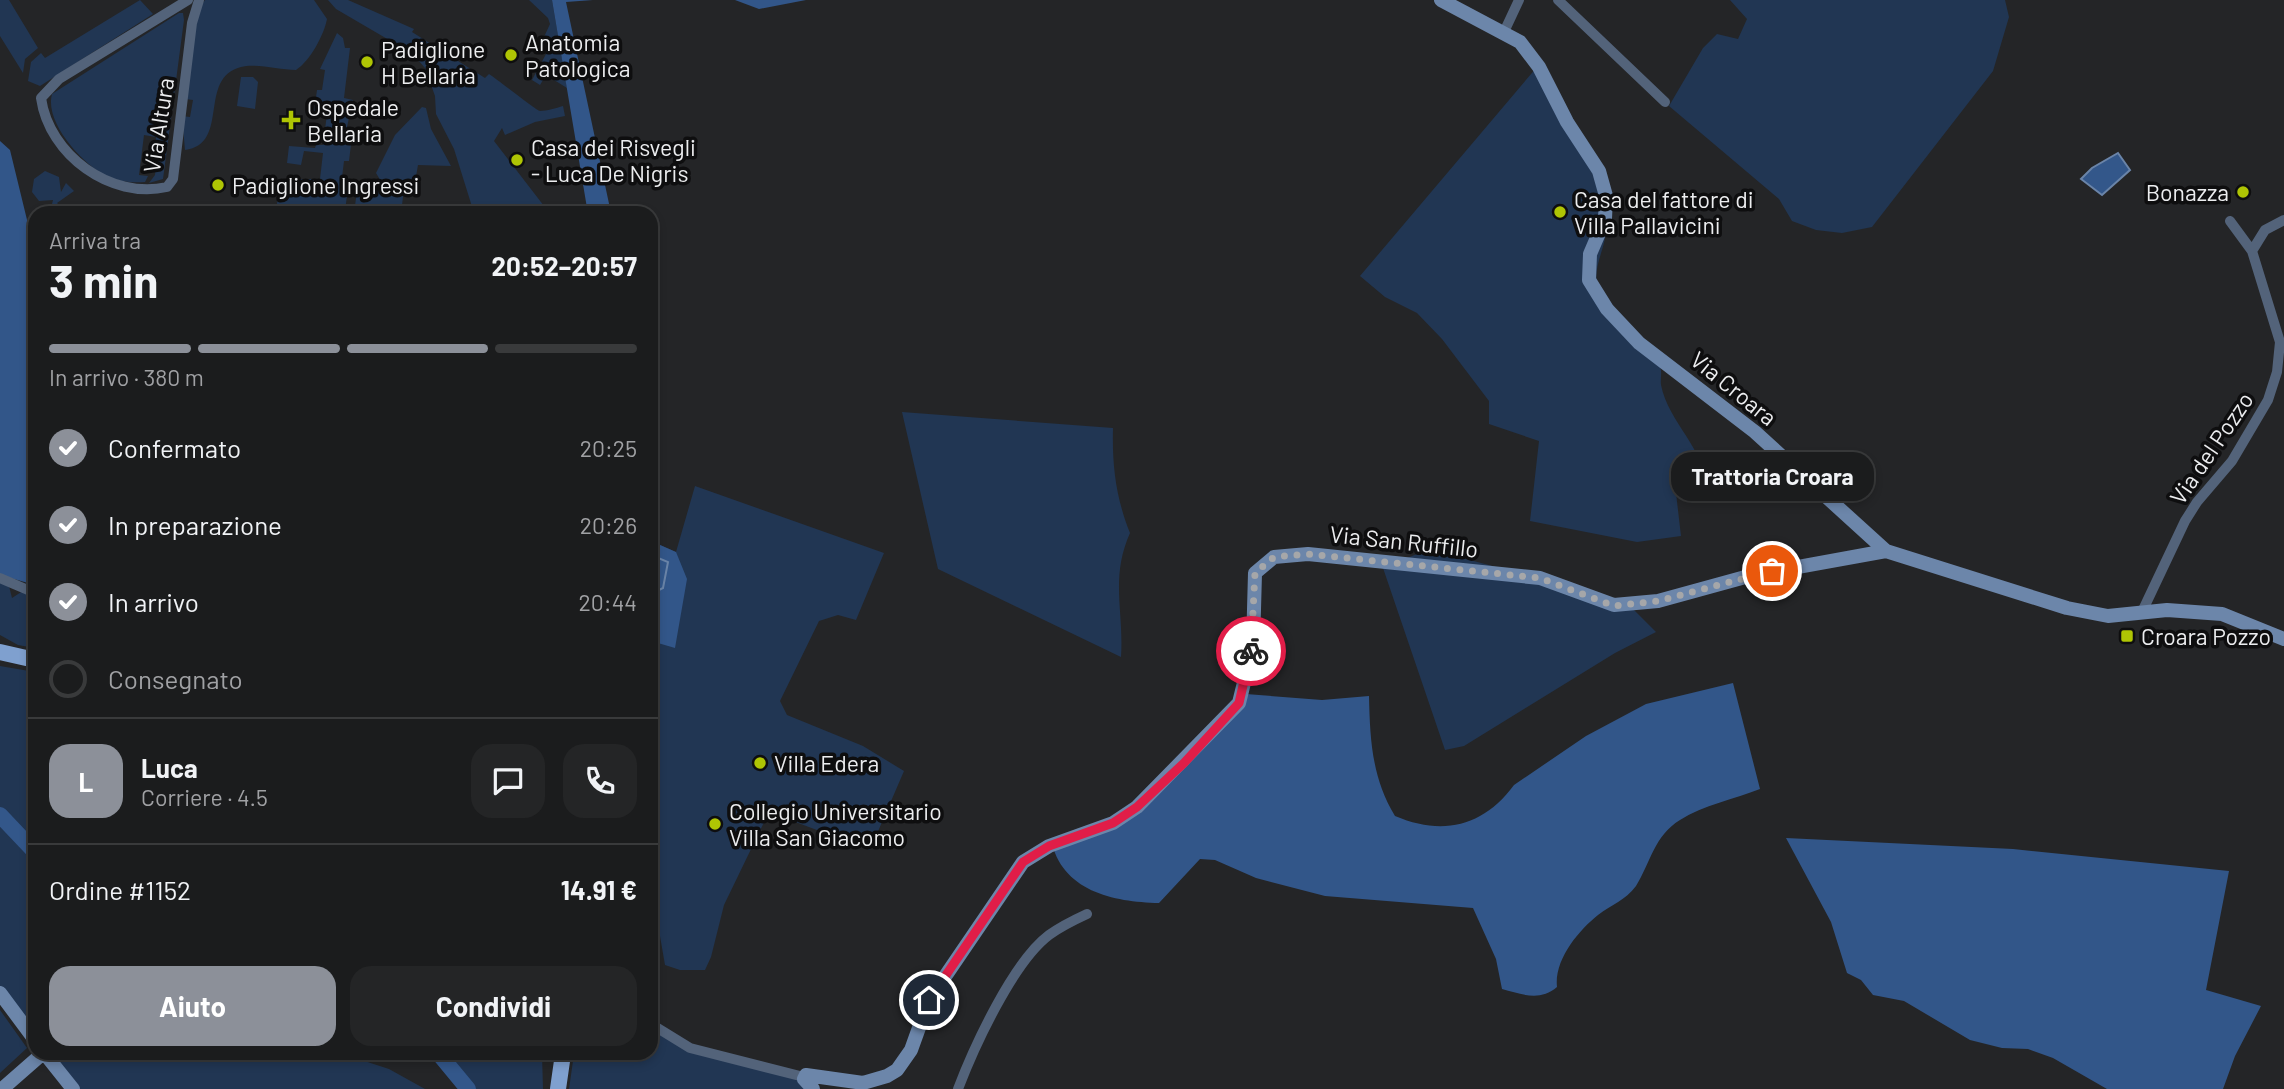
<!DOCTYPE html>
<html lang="it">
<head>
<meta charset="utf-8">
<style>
  :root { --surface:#1b1c1d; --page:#242526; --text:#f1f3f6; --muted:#a0a1a4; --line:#393a3b; --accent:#8c9099 }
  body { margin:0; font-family:Barlow,sans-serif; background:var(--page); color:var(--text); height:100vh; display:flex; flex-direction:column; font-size:26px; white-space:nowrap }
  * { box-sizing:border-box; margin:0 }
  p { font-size:23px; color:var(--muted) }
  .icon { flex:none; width:38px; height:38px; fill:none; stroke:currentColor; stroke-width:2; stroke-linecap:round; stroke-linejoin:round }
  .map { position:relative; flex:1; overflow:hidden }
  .drawer { position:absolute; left:28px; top:206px; width:630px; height:854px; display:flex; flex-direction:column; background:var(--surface); border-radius:21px; box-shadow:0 4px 10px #0003,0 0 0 2px var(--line) }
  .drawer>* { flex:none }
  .pin { position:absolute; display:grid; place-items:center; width:60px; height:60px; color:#fff; margin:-30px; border:4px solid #fff; border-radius:50%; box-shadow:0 2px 7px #0007 }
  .courier { position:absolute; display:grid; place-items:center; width:70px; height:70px; margin:-35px; border:5px solid #e11d48; border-radius:50%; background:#fff; color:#222; box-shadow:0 2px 9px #0007 }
  .bubble { position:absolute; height:49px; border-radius:21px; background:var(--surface); box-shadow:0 4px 10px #0003,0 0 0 2px var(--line); font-size:23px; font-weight:700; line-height:49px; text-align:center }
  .headline em { font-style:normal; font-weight:700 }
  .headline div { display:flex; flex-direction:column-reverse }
  .headline { display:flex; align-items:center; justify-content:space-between; height:119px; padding:0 21px }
  h1 { font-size:46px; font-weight:700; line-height:52px }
  .bar { display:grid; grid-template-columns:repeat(4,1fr); gap:10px 7px; align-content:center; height:84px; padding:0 21px }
  .bar i { height:9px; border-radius:5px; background:var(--line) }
  .bar .on { background:var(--accent) }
  .bar p { grid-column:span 4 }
  .line { display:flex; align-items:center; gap:18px; padding:0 21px; border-top:2px solid var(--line) }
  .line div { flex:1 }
  .round { display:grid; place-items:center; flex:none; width:74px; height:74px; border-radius:21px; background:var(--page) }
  ol { padding:0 21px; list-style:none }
  li { display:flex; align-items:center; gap:21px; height:77px }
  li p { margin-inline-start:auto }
  li .icon { padding:7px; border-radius:50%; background:var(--accent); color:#fff; stroke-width:4 }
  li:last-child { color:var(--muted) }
  li i { width:38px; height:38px; border:4px solid var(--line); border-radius:50% }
  .primary-button { display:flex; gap:14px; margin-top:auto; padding:14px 21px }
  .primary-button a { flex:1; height:80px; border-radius:21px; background:var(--accent); color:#fff; font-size:28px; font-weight:700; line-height:80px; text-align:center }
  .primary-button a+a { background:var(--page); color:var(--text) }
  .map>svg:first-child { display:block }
  .green { fill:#213653 }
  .forest { fill:#325689 }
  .water { fill:#33578a; stroke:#6a84a8; stroke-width:2 }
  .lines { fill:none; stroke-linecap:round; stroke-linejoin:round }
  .river { stroke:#33578a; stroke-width:16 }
  .street { stroke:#53637a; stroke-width:10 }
  .secondary { stroke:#6c86aa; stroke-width:14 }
  .primary { stroke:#7fa0cf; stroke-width:16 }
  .done { stroke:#a6a7a9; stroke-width:7; stroke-dasharray:0 12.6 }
  .route { stroke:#e11d48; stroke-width:9 }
  .poi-dot { fill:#afc504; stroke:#0e0e0f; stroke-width:2.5 }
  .labels { text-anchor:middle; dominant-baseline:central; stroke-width:7; stroke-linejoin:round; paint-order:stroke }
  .poi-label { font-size:23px; fill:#ecedef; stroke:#0e0e0f; text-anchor:start }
  .street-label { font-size:23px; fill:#ecedef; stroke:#0e0e0f }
</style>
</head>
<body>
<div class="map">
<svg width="2284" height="1089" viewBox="0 0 2284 1089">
  <rect width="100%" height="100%" fill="#242527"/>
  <!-- green -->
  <path class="green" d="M0,0H9L38,48L25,59L23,73L0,36Z
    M140,0L153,14L40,86L28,81L31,62L41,53L45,58Z
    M205,0H314L327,19C324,35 310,61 296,70C279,70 256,63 241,67C197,78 231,144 185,150L182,116L190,117L193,100L185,99C189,73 189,20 205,0Z
    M328,0H348L414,29L412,32L485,78L489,74C497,79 537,111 540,111C547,111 556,108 563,106L565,116L535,122L505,135L502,128L494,141L544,206V213H474L454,149L436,114L435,96L425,68L413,54L336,9Z
    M529,0H552L567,88L546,75L540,85L532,80L552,43L544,37L550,24L548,18Z
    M1730,0H2005L2009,17L1993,71L1872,227L1842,233L1816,230L1792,221L1779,199L1669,106L1703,48L1717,34L1738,39L1747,19Z
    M179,13H183L184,20L163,179L149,183L155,175L158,147H155L156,137L144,135L139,175L148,176L145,182C132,183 119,182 107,176C83,165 44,122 52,94Z
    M337,33L343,38L345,48H350L344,98L353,100L347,127L353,128L349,161H344L340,194L347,195L345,212L277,204L280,179H320L323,153L304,151L301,165L287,163L289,146L315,148L316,145H323L327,114L314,112L317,90H322L325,70L320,69Z
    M1537,67C1564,116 1601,165 1606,222C1609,248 1587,270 1601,295C1616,321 1643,339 1659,365C1663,371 1660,378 1661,385C1669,425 1708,449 1705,492L1693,495L1676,493L1681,536L1637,542L1530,521L1539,441L1489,424V401L1442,339L1417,313L1385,297L1360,276Z
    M241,77H253L258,82L255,109L237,106Z
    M422,107L426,108L431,129L451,166L418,165L415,182L405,181L401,213H354L357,191L378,193L379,178L376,173L395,135Z
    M45,171L59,177L61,192L66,183L74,191L57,203L59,205L51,212L44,206L52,204L53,200L39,201L32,192L34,179Z
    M902,412L1113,428C1112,466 1116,498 1130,533C1110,578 1124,611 1121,657L938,569Z
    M695,486L884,553L856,620L838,615L819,621L780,701L787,715L863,746L904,771L870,850L769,812L724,905L711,957L705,970H680L665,965L651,884V541L676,552Z
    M1429,549L1626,602L1656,632L1615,653L1464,746L1445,750L1383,568Z
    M0,550L12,598L35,583V648L18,645L0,635Z
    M0,666L35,672V1044L0,999Z
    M0,1010L27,1048L0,1073Z
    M651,1024L690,1048L794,1070L809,1089H569L574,1054H651Z
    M42,1054H343L389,1069L425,1089H70Z
    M439,1054H542L543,1089H468Z"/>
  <!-- forest -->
  <path class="forest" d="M552,0H593L566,2L611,213H590L587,208Z
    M735,0H806L759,9Z
    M0,141L10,150L29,228L35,231V585L0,575Z
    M651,541L676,552L687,579L675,648L651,641Z
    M1733,683L1760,789C1735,799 1703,805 1680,820C1654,836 1651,862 1636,886C1625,901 1612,904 1598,915C1578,931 1554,960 1557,987C1540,1002 1521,994 1502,989L1496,959L1473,908L1325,896L1256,878L1215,860L1200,859L1159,903C1113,902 1061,891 1051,839L1127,813L1246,694L1322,700L1369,696C1370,740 1372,778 1395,816C1442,836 1483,827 1514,785L1586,736L1646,704Z
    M1786,838L2013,849L2229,871L2206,990L2261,1006L2235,1056L2223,1089H2107L2053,1058L2028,1049L2002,1048L1970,1040L1904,1001L1873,995L1861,980L1847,973L1831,922Z"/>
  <!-- water -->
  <path class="water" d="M2118,153L2130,170L2102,195L2081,179L2092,168Z
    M651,555L668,562L663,588L651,594Z"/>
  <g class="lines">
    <!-- river -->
    <path class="river" d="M0,815L35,852
      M439,1054L468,1089"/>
    <!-- street -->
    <path class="street" d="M188,0L59,79L41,98C49,155 111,200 167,187L173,179L192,23L199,0
      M1558,0L1665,102
      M1504,32L1519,0
      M2252,251L2265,230L2284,220
      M0,578L35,593
      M2141,614L2185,521L2197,502L2232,461L2268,400L2277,372L2280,342L2252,251L2230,221
      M651,1024L690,1048L804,1077
      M958,1089C974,1047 1013,962 1049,935C1060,927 1074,920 1087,914"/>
    <!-- secondary -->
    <path class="secondary" d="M1441,0L1520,42L1539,67L1567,122L1599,171L1606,196L1605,219L1590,254L1589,280L1607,309L1639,343L1755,432L1886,551L2067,608L2108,616L2167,610L2222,614L2284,639
      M0,993L35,1040
      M45,1054L73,1089
      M2,1089L42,1054
      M813,1089L804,1079L806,1075L863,1083L887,1076L897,1070L911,1050L929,1000L1023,862L1049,846L1113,823L1137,807L1239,703L1253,646L1255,573L1274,557L1308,554L1540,578L1614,605L1658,601L1749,576L1886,551"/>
    <!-- primary -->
    <path class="primary" d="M0,652L35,660
      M558,1089L563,1054"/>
  </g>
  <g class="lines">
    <!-- done -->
    <path class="done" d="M1251,651L1255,573L1274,557L1308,554L1540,578L1614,606L1658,601L1772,571"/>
    <!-- route -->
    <path class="route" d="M929,1000L1023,862L1049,846L1113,823L1137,807L1184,763L1239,703L1251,651"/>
  </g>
  <!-- markers -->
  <g class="poi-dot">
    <circle cx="511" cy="55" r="7"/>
    <circle cx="367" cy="62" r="7"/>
    <path d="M287.5 109.5h7v7h7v7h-7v7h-7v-7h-7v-7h7z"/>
    <circle cx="517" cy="160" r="7"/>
    <circle cx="218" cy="185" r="7"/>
    <circle cx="2243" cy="192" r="7"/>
    <circle cx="1560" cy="212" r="7"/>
    <rect x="2120" y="629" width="14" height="14" rx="3.5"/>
    <circle cx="760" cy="763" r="7"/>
    <circle cx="715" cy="824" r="7"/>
  </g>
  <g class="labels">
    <!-- poi labels -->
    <g class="poi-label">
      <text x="525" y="42">Anatomia<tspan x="525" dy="26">Patologica</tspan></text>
      <text x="381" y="49">Padiglione<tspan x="381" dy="26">H Bellaria</tspan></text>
      <text x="307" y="107">Ospedale<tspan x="307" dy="26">Bellaria</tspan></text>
      <text x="531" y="147">Casa dei Risvegli<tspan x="531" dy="26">- Luca De Nigris</tspan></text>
      <text x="232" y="185">Padiglione Ingressi</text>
      <text x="2229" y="192" text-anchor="end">Bonazza</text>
      <text x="1574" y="199">Casa del fattore di<tspan x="1574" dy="26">Villa Pallavicini</tspan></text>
      <text x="2141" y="636">Croara Pozzo</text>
      <text x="774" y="763">Villa Edera</text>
      <text x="729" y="811">Collegio Universitario<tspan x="729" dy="26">Villa San Giacomo</tspan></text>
    </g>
    <!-- street labels -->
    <g class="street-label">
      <text transform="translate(158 125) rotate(-81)">Via Altura</text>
      <text transform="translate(1734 388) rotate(39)">Via Croara</text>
      <text transform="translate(2211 448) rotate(-56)">Via del Pozzo</text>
      <text transform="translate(1404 541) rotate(6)">Via San Ruffillo</text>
    </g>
  </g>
</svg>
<div class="pin" style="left:1772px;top:571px;background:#ea580c"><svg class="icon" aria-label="bag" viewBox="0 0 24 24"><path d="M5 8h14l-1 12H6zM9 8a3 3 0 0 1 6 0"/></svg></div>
<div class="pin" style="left:929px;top:1000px;background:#1f2937"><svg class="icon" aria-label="home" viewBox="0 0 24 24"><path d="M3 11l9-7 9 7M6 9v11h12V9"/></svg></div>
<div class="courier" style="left:1251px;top:651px"><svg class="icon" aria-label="bike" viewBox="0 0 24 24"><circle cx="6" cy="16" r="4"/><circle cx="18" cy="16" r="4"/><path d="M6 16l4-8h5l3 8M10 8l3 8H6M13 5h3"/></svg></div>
<div class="bubble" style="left:1671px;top:452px;width:203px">Trattoria Croara</div>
<section class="drawer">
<div class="headline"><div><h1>3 min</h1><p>Arriva tra</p></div><em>20:52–20:57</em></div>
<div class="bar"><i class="on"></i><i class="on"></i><i class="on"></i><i></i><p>In arrivo · 380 m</p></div>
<ol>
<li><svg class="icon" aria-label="check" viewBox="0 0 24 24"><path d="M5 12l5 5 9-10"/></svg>Confermato<p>20:25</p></li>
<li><svg class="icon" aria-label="check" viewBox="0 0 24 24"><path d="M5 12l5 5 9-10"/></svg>In preparazione<p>20:26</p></li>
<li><svg class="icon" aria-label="check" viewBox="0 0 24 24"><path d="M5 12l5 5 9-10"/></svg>In arrivo<p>20:44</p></li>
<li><i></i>Consegnato</li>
</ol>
<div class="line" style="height:126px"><b class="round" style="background:var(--accent);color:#fff">L</b><div><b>Luca</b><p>Corriere · 4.5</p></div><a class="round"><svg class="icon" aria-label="chat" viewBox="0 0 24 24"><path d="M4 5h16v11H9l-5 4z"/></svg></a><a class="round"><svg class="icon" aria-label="phone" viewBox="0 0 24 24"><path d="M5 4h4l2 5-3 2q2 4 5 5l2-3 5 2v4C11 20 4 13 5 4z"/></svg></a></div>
<div class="line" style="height:91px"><div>Ordine #1152</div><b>14.91 €</b></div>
<div class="primary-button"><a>Aiuto</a><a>Condividi</a></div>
</section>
</div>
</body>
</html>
